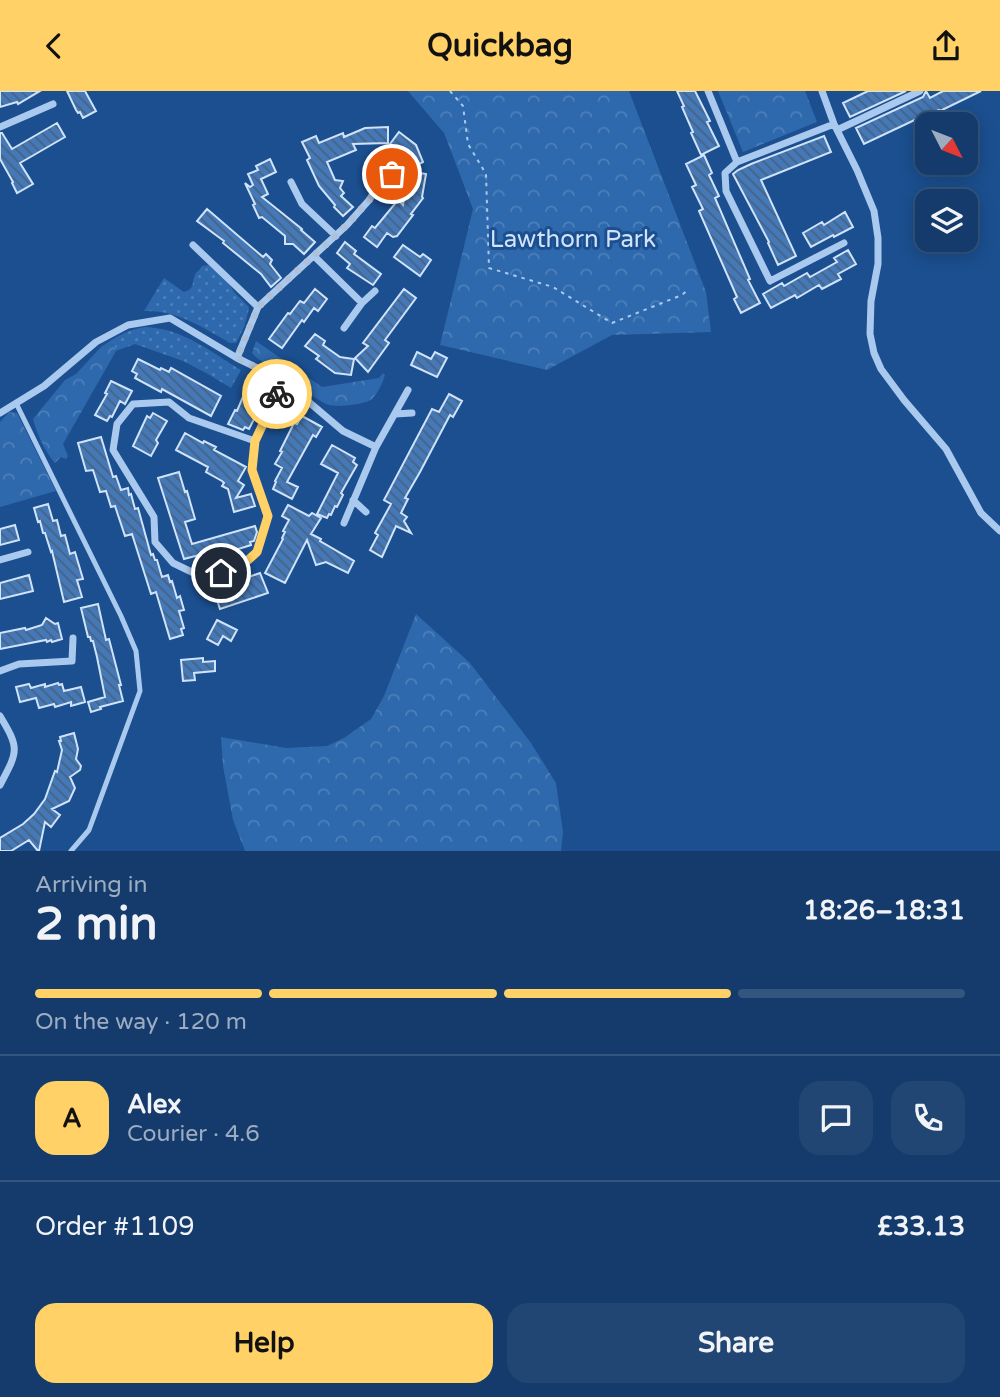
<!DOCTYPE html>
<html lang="en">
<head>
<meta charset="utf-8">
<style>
  :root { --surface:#143b6b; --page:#214673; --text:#f1f3f6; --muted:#9dadc1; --line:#33557e; --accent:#ffd166 }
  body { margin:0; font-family:"Varela Round",sans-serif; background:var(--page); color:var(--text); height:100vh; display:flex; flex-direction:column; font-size:26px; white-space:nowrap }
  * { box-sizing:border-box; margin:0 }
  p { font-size:23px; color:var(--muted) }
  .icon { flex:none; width:38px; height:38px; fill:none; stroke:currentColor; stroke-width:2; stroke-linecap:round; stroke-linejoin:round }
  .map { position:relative; height:760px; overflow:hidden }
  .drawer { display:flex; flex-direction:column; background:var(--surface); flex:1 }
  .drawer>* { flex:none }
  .needle { width:46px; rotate:132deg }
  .buttons { position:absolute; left:915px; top:21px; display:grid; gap:14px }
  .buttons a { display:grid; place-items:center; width:63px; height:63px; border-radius:14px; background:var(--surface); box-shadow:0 4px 18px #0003,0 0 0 2px var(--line); font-size:35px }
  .pin { position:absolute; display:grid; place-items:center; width:60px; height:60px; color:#fff; margin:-30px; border:4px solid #fff; border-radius:50%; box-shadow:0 2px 7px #0007 }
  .courier { position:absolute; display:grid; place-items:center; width:70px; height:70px; margin:-35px; border:5px solid #ffd166; border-radius:50%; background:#fff; color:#222; box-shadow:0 2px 9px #0007 }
  .overview em { font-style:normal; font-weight:800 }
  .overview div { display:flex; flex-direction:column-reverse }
  .overview { display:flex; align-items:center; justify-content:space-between; height:119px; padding:0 35px }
  h1 { font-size:46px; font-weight:800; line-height:52px }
  .bar { display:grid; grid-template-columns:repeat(4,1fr); gap:10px 7px; align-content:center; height:84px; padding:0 35px }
  .bar i { height:9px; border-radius:5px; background:var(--line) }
  .bar .current { background:var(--accent) }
  .bar p { grid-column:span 4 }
  .line { display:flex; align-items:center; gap:18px; padding:0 35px; border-top:2px solid var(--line) }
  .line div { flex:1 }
  .round { display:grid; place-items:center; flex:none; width:74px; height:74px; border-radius:21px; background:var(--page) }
  .button { display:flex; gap:14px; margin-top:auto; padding:14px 35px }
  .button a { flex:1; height:80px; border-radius:21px; background:var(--accent); color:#111; font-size:28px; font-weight:800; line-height:80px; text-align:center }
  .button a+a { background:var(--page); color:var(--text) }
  header { display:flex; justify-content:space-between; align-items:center; height:91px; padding:0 35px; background:var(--accent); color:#111; font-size:32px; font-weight:800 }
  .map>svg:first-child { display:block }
  .grass { fill:url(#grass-dots) }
  .forest { fill:url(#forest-crowns) }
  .building { fill:url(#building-back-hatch); stroke:#cfe3fa; stroke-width:2 }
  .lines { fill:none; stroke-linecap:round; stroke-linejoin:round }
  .path { stroke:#a9c9ee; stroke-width:2; stroke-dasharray:3.5 5; stroke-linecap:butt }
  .service { stroke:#a9c9ee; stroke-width:5 }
  .minor { stroke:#a9c9ee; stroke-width:7 }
  .done { stroke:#afc1d8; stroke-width:7; stroke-dasharray:0 12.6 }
  .route { stroke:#ffd166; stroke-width:9 }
  .labels { text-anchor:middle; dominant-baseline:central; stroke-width:6; stroke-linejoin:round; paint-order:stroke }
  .park-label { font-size:24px; fill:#cfe3fa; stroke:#1b4f8f }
</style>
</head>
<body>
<header><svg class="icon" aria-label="back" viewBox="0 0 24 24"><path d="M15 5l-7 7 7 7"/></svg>Quickbag<svg class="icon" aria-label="share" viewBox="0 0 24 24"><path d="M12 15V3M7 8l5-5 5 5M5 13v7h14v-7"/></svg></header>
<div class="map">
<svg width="1000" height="760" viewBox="0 0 1000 760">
  <defs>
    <pattern id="grass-dots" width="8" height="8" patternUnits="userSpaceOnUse" patternTransform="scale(1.75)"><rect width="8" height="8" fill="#2e69ad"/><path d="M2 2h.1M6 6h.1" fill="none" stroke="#4d80b9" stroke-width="1.8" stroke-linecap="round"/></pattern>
    <pattern id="forest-crowns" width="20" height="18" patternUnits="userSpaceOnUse" patternTransform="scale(1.75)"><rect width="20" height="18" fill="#2e69ad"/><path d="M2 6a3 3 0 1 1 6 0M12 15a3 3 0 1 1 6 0" fill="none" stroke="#4d80b9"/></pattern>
    <pattern id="building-back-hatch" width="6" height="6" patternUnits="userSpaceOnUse" patternTransform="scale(1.75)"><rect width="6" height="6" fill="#4478b7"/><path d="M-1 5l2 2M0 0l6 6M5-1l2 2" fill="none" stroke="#486282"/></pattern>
  </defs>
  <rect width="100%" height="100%" fill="#1b4f8f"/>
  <!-- grass -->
  <path class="grass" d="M209,174L228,191L234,201L248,215L249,218L244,236L236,252H230C202,236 177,219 144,220L164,187L184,201C196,198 191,190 196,182C198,180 200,178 202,175Z
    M145,236C182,237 211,261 241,279L231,297L206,282L183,270L135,253L116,260L115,255L112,253L100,257C115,246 127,239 145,236Z"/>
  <!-- forest -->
  <path class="forest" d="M408,0H629L706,201L711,241L612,244L547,279L440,254L473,118L444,42Z
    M718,0H805L817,31L743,61Z
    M256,250L322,296L379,287L383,282L385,284C382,293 378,302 372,308C365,314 338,316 329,314C319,311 288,288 279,280C269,273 259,271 252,262Z
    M112,253L115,255L116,260L63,353L68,365L66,368L61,366L55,372C45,361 37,343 33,328L65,289L76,283L100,257Z
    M9,321L17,322L56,400L0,416V331Z
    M416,523L470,572L531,652L556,692L563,741L561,760H245L233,729L223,675L221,646L286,657L327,655L344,647L371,628L384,605Z"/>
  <!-- building -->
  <path class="building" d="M0,0H40L18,13L17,11L0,16Z
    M67,0H85L96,20L83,27L80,21L78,22L76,19Z
    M677,0H695L710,30L707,31L719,55L701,64L691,42L693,41L682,16L684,15Z
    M868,0H906L850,26L843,12Z
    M926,0L930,7L943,0H981L940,20L939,19L921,26L864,53L856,37L923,6Z
    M57,32L65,46L20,72L33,93L17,102L12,92L13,91L0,68V42H2L12,58Z
    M388,36V52L353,53L356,59L327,71L335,89L343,90L340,97L344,102L341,105L353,116L343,125L334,116L335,114L319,95L307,69L310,67L302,51L316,45L319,52L343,42L344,46L365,37Z
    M399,41L416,54L423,71L410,78L402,62L390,53Z
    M824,45L831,61L761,89L796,165L778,174L768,152L769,151L733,83L738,79L751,73Z
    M704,64L712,82L709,84L719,105L715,107L750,188L748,189L760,212L741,222L734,208L737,206L699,120L703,118L692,96L696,94L686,73Z
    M270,68L276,81L261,88L268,103L262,106L302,138L301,139L315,151L304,163L293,153H285V145L262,126L259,127L253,114L255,113L245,92L250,96L253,94L248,83L258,79L256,75Z
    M409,80L426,83L422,106L423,107L411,123L413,124L397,145L393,146L387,142L377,156L364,146L372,135L375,137L398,109L403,114Z
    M207,118L263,166L266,163L272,169L270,173L281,187L271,196L261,183L223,152L224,150L197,130Z
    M845,121L853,136L834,146L833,144L811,156L803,142L822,131L824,134Z
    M345,151L356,160L354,163L381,183L373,194L347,177L350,173L337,162Z
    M403,154L420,166L423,163L431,169L420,185L394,166Z
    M848,159L856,173L838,183L841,188L822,198L819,194L797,207L795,204L771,217L763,203L782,192L784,195L807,182L810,186L837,171L834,167Z
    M315,198L327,208L318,220L314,217L304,231L302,229L282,257L269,248L288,222L290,223L300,210L304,212Z
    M404,198L416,207L385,249L389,252L368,281L355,267L368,255L363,252Z
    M315,243L325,250L323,254L340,266L354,268L351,284L335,282L316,268L319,265L305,255Z
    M417,261L431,268L435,261L447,267L437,286L411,274Z
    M138,268L160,279L161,277L169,281L171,277L221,305L211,325L162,298L161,301L135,287L137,283L132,280Z
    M251,287L265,295L263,299L268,301L249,338L245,336L243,339L228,333L235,319L237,320Z
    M111,290L132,300L125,313L120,310L112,326L110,325L107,330L95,324L107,303L105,302Z
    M449,303L462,310L453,326L450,324L420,381L405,407L408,408L401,422L407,426L404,430L411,442L396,435L382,466L370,459L378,444L375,442L391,413L384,409L432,318L439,321Z
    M153,322L167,330L156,349L158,352L151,365L133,355L147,325L150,327Z
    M302,325L322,336L316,346L313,344L287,391L298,396L292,408L273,398L276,391L275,390L282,377L275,373L282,361L280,360L294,332L297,333Z
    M185,342L203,352L204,350L216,356L214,359L246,376L238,390L244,394L236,407L251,403L255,415L234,421L228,398L222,395L224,392L222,390L206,381L208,376L176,359Z
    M101,346L113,386L116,385L121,399L128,397L129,404L131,403L135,418L138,417L151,464L153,463L155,469H157L162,486L168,484L170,491L172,490L177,507L180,505L184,519L179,520L184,537L181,538L183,544L170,548L156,501L151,503L132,443L125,445L115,415L111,416L106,400L100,401L93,379L86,380L78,352Z
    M332,354L355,367L353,371L357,374L341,402L343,404L337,416L335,415L331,424L329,423L327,427L317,423L338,382L321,373Z
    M179,381L185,401L187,400L195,428L185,431L192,453L255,435L257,441L254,450L250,451L251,454L232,460L233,464L220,468L219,466L206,471L203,463L184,468L158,387Z
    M48,413L53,430L57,429L61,445L65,444L70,463L75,461L83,488L77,489L82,506L64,511L52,460L51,461L45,442H43L40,430L38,431L34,417Z
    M288,414L309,425L312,422L321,427L311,443L321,448L320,450L354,470L348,482L326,471L316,474L307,449L285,492L265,482L283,448L282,447L285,441L283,440L289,429L282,425Z
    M15,434L19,449L0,454V438Z
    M260,482L268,502L220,518L214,500L227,495L226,494Z
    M29,484L33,500L0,508V492Z
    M98,513L106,549L109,548L121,594H119L123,610L100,616L101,618L91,621L88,611L105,606L97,566L93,550H91L90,546H88L81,517Z
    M46,527L55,533L58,532L62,548L52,551L51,549L47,551L46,549L0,558V542L25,537L26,539L42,534Z
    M217,529L237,539L231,550L223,545L218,554L207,548Z
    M203,567V571L215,570V580L194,582L195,589L183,590L181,569Z
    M58,592L59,594L62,593L64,600L81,596L85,611L71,615V611L55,616L54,613L39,617L36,607L20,611L16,596L29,593L31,597L45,593V596Z
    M74,642L78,658L76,668L81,675L80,679L70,686L75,697L69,710L52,718L60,724L51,736L45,731L39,760H38L29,749L11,760H0V747L23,733L34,723L45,708L55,680L57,681L62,659L59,650H61L60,646Z"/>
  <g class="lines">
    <!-- path -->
    <path class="path" d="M450,0L463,15L468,53L486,83L489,177L553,196L612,232L682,204L689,198"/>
    <!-- service -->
    <path class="service" d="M16,312L121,525L136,560L140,600L89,739L71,760"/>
    <!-- minor -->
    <path class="minor" d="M708,0L737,71
      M822,0L834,33L857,79L874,120L878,147V173L871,210L870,243L874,262L881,278L904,309L946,358L981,422L1000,440
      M834,33L737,71L725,82L726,100L770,190L844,152
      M0,36L53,13
      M837,39L920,0
      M366 87a13 13 0 1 1 26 0a13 13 0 1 1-26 0Z
      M291,91L302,113L336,145
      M193,154L258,216
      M314,165L362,212
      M344,237L362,212L375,200
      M237,267L258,216L347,134L370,108L374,100
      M0,322L44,295L96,251L128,234L170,227L237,267L284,290L343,340L376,356
      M395,323L412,322
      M255,350L189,327L169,311L133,313L117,333L113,359L154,426L155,451L173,472L202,486L239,477L257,461L268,425L252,379L255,350L284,290
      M353,409L366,421
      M344,432L376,356L408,299
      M0,469L28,461
      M0,580L19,573L72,570L73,547
      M0,625C20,658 18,660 0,694"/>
  </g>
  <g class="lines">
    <!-- done -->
    <path class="done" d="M277,303L284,290L237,267L258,216L347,134L370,108L374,100C386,102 394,95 392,83"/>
    <!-- route -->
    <path class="route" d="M221,482L239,477L257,461L268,425L252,379L255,350L277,303"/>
  </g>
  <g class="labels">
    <!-- park labels -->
    <g class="park-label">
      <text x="573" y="148">Lawthorn Park</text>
    </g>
  </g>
</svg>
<div class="buttons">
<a><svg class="needle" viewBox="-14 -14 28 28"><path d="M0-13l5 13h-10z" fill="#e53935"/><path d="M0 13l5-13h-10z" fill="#9dadc1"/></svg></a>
<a><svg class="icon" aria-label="layers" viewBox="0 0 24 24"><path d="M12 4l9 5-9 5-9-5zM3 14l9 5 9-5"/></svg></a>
</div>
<div class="pin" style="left:392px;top:83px;background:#ea580c"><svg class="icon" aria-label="bag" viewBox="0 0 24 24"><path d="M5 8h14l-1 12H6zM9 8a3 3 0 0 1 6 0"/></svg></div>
<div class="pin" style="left:221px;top:482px;background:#1f2937"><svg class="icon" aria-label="home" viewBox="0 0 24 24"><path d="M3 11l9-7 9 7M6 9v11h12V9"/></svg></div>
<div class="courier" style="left:277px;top:303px"><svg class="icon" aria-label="bike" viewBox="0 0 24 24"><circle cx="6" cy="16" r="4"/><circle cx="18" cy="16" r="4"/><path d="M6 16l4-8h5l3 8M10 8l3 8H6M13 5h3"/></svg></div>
</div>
<section class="drawer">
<div class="overview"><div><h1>2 min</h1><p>Arriving in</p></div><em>18:26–18:31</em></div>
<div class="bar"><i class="current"></i><i class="current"></i><i class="current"></i><i></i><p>On the way · 120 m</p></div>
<div class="line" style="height:126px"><b class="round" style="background:var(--accent);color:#111">A</b><div><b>Alex</b><p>Courier · 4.6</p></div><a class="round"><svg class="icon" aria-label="chat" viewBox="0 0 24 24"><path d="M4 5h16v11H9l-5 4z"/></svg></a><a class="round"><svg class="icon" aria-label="phone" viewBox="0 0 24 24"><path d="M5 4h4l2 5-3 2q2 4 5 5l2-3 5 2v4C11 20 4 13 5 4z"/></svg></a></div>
<div class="line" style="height:91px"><div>Order #1109</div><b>£33.13</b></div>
<div class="button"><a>Help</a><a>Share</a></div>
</section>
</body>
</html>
